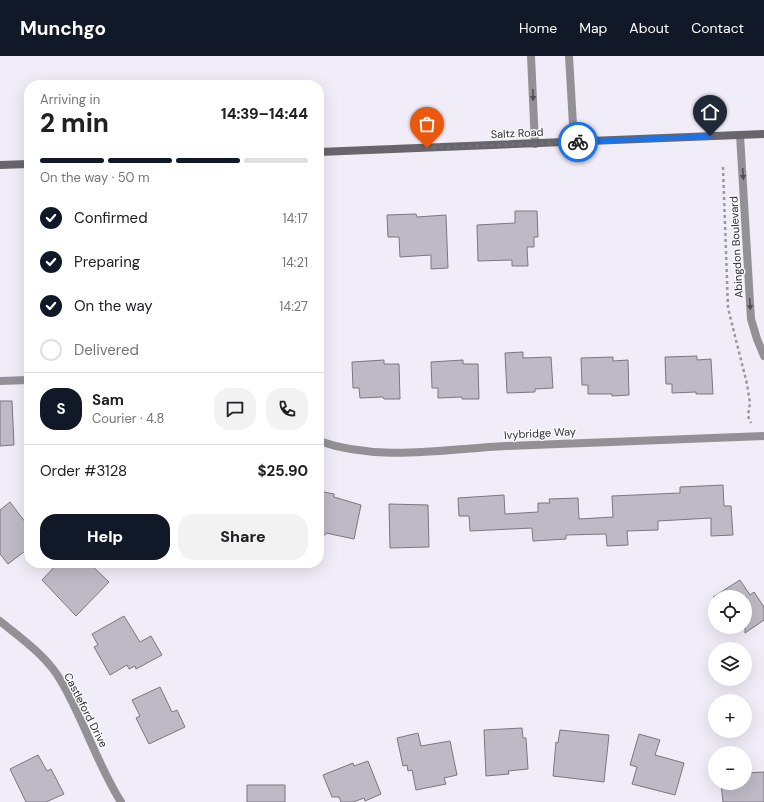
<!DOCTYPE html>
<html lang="en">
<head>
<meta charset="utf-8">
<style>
  :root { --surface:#fff; --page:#f2f2f2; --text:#202124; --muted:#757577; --line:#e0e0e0; --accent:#111827 }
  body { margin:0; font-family:"DM Sans",sans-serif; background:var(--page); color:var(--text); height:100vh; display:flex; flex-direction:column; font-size:15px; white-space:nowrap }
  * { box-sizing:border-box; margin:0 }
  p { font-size:13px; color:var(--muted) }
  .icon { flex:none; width:22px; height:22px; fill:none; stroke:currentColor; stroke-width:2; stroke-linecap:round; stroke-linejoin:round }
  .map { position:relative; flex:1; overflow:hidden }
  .sheet { position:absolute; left:24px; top:24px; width:300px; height:488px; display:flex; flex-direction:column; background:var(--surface); border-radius:16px; box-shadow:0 4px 16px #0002 }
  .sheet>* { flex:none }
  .buttons { position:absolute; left:708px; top:534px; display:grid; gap:8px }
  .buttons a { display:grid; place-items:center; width:44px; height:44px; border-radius:50%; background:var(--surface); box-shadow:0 4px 16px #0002; font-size:20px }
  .pin { position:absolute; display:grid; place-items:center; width:34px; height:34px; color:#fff; margin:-41px -17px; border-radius:50% 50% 50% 0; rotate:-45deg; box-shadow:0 0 4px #0007 }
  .pin .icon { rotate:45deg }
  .courier { position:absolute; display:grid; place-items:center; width:40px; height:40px; margin:-20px; border:3px solid #1a73e8; border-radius:50%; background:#fff; color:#222; box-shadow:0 1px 5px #0007 }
  .overview em { font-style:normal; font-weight:800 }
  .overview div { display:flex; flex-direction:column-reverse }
  .overview { display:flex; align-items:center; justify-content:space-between; height:68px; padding:0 16px }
  h1 { font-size:26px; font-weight:800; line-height:30px }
  .bar { display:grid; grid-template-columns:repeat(4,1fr); gap:6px 4px; align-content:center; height:48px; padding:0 16px }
  .bar i { height:5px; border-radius:3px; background:var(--line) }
  .bar .on { background:var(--accent) }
  .bar p { grid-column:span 4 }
  .line { display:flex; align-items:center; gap:10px; padding:0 16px; border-top:1px solid var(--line) }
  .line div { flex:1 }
  .round { display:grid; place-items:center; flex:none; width:42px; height:42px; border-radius:16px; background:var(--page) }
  ol { padding:0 16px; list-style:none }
  li { display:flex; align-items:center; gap:12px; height:44px }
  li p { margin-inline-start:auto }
  li .icon { padding:4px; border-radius:50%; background:var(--accent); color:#fff; stroke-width:4 }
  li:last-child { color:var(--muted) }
  li i { width:22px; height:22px; border:2px solid var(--line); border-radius:50% }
  .action { display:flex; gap:8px; margin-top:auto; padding:8px 16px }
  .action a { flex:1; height:46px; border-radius:16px; background:var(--accent); color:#fff; font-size:16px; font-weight:800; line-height:46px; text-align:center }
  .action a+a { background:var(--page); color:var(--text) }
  header { display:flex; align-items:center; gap:24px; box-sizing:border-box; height:56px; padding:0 20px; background:var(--accent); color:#fff }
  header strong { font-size:19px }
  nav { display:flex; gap:22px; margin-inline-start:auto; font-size:14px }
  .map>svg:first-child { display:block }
  .building { fill:#bebac5; stroke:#7b7781 }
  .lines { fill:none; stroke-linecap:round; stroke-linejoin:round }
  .path { stroke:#9a97a0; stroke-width:2.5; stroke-dasharray:3 3; stroke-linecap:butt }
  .street { stroke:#939196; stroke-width:8 }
  .secondary { stroke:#68656c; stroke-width:8 }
  .oneway { fill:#504f53 }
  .done { stroke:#716f75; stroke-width:4; stroke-dasharray:0 7.2 }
  .route { stroke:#1a73e8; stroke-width:5 }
  .labels { text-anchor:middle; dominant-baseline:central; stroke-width:3; stroke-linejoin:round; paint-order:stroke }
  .street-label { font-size:11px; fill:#2c2b2f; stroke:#fcfbfd }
</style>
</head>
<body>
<header>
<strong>Munchgo</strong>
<nav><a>Home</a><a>Map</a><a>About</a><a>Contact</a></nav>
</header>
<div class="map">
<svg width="764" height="746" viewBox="0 0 764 746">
  <rect width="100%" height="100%" fill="#f0ecf8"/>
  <!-- building -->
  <path class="building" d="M515,155H537L538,181H534V191H527L528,210H512V204L478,205L477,169L515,167Z
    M416,158L417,161L446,159L448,212L431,213V199L400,201L399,181H388L387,159Z
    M523,296V302L551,301L553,332L535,333V336L507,337L505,297Z
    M697,300V304L711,303L713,338H696V336L672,337V328H666L665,301Z
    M613,301V305L628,304L629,339L612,340V338H588V329H582L581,302Z
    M384,304V308H399L400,343H384L383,341L360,342L359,332H353L352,306Z
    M463,304V308H478L479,343H462V341L438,342V332H432L431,306Z
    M0,345H12L14,389L0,390Z
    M723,429L724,450H731L733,479L711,480V462L658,465V474L627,475L628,489L607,490L606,478L566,479V483L533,485L532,472L470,475L469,460H459L458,442L504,439L505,458L538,456V447H550L549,443L578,442L579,463L613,461L612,440L680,437V431Z
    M319,435L334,438V441L361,449L354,483L326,477L325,479H319Z
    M10,446L29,471V492L8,508L0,498V454Z
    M389,448L428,449L429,491L390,492Z
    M58,507H89L109,526L76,560L42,524Z
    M740,524L750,539L754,536L764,551V564L745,577V543L747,541H713Z
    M124,560L140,586L151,580L162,599L136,613L135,610L129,613L127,609L110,619L94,591L98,589L92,578Z
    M160,631L172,656L177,654L185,671L149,688L136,662L140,660L132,644Z
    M522,672L523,682H526L528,713L508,715L509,718L486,720L484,674Z
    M560,674L609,679L604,726L553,720L556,686L558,687Z
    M418,677L421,690L450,685L457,719L444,722L446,728L416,734L412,714L408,715L407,709L403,710L397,682Z
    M639,678L660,684L655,699L684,707L675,739L632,728L637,711L630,709Z
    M38,699L47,715L51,713L64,738L46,746H26L10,713Z
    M368,705L381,738L365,745L364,742L353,746H341L339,741H332L323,719L353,707L354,710Z
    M764,716V746H723L721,727H745V717Z
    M247,729H285V746H247Z"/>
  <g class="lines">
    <!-- path -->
    <path class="path" d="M723,111L728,252L747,328L750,347L748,360L751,367"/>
    <!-- street -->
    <path class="street" d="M531,0L535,88
      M569,0L574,86
      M740,79L751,263L757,283L764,300
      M0,325L29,324
      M319,385C378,406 445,393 506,390C592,386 678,383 764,380
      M0,565C22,583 47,600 61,625C84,664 97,708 121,746"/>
    <!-- secondary -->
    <path class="secondary" d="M319,96L764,78
      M0,109L29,108"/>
  </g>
  <!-- one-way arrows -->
  <defs><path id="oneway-solid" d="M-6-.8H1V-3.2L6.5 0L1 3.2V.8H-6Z"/></defs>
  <g class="oneway">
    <use href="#oneway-solid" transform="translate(533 39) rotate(88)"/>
    <use href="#oneway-solid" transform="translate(743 118) rotate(87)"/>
    <use href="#oneway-solid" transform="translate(750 248) rotate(86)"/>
  </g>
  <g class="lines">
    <!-- done -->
    <path class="done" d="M427,92L578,86"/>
    <!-- route -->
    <path class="route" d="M578,86L710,80"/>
  </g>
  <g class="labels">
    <!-- street labels -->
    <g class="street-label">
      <text transform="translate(517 77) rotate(-3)">Saltz Road</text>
      <text transform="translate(736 191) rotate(-93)">Abingdon Boulevard</text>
      <text transform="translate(540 377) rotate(-3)">Ivybridge Way</text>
      <text transform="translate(86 654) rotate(63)">Castleford Drive</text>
    </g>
  </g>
</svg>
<div class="buttons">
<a><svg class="icon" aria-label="locate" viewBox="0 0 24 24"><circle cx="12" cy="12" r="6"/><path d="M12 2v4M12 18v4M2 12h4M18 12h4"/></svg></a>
<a><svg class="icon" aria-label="layers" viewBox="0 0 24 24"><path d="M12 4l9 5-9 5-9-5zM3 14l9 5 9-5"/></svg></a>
<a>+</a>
<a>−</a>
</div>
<div class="pin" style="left:427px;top:92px;background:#ea580c"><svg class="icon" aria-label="bag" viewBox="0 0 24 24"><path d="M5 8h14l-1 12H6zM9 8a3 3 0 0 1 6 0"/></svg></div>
<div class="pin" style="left:710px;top:80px;background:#1f2937"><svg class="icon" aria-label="home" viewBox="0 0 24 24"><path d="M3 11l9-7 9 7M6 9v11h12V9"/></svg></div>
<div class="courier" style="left:578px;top:86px"><svg class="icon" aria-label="bike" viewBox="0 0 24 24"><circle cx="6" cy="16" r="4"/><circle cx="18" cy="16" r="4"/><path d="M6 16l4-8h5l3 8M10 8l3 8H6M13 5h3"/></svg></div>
<section class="sheet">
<div class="overview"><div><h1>2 min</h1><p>Arriving in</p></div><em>14:39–14:44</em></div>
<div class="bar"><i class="on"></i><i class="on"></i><i class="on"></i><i></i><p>On the way · 50 m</p></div>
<ol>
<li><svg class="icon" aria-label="check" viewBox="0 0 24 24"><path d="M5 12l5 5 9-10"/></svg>Confirmed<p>14:17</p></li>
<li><svg class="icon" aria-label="check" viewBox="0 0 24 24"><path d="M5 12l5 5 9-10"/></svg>Preparing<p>14:21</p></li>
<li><svg class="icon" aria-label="check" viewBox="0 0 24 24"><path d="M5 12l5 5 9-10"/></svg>On the way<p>14:27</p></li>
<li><i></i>Delivered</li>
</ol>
<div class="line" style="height:72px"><b class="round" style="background:var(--accent);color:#fff">S</b><div><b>Sam</b><p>Courier · 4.8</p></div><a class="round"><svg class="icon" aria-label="chat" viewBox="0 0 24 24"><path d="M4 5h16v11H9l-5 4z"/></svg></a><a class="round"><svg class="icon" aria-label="phone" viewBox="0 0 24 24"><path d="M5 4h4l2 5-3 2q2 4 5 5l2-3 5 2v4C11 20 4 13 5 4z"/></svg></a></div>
<div class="line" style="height:52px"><div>Order #3128</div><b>$25.90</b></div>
<div class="action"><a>Help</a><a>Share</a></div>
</section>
</div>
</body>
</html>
